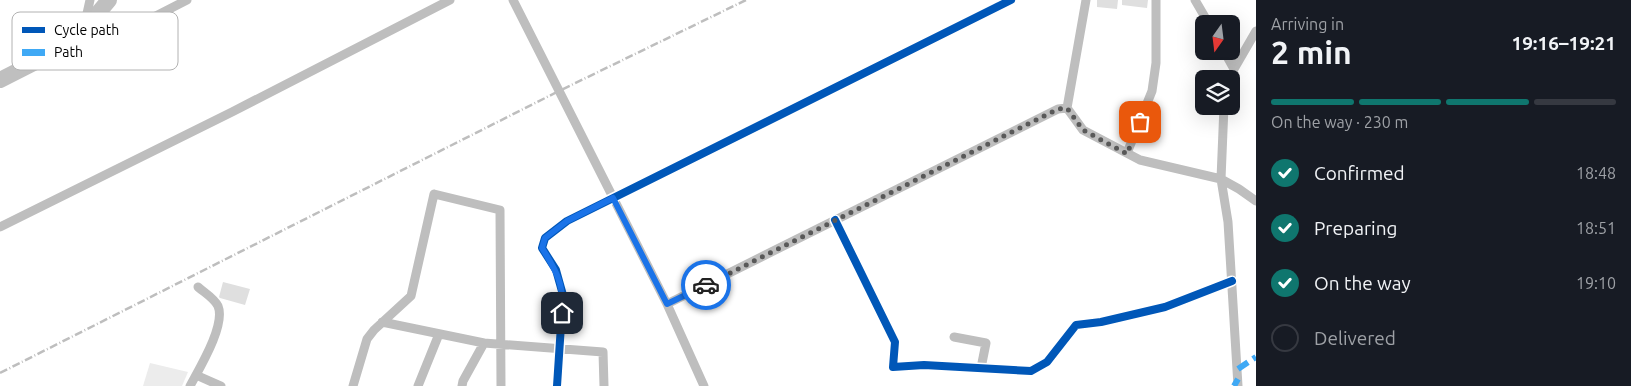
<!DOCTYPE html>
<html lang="en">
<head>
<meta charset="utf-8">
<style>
  :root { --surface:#171b24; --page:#242831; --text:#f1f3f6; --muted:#9ea1a6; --line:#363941; --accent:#0f766e }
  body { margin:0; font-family:Ubuntu,sans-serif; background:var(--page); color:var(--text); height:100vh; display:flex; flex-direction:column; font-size:19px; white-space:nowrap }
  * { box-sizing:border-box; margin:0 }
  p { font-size:16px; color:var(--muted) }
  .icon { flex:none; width:28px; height:28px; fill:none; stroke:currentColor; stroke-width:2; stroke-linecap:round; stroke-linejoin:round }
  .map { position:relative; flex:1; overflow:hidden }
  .panel { display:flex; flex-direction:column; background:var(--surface); width:375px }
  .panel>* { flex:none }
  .needle { width:32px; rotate:194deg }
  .buttons { position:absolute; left:1195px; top:15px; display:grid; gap:10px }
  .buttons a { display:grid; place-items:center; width:45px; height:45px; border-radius:8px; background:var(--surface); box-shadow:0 5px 20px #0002; font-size:25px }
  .pin { position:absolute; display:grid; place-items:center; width:42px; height:42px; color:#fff; margin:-21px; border-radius:10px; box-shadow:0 2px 8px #0006 }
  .courier { position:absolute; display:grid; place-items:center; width:50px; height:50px; margin:-25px; border:4px solid #1a73e8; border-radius:50%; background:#fff; color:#222; box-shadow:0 1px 6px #0007 }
  .head em { font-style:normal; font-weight:700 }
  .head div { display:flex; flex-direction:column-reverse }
  .head { display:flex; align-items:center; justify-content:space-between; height:85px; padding:0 15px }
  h1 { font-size:32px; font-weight:700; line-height:38px }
  .bar { display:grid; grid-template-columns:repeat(4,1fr); gap:8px 5px; align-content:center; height:60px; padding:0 15px }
  .bar i { height:6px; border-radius:4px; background:var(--line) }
  .bar .active { background:var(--accent) }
  .bar p { grid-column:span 4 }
  ol { padding:0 15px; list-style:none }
  li { display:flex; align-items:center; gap:15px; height:55px }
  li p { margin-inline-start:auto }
  li .icon { padding:5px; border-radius:50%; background:var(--accent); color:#fff; stroke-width:4 }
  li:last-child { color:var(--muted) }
  li i { width:28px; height:28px; border:2px solid var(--line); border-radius:50% }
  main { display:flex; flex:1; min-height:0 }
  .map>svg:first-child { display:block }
  .green { fill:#ececec }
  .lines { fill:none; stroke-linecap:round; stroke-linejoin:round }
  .river { stroke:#bfbfbf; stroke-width:16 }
  .building { fill:#dfdfdf }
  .minor { stroke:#bebebe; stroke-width:9 }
  .rail { stroke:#bebebe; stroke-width:2.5; stroke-dasharray:8 2.5 1 2.5; stroke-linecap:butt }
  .quiet { stroke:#3fa9f5; stroke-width:6; stroke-dasharray:12 6; stroke-linecap:butt }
  .cycleway-casing { stroke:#fff; stroke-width:11 }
  .cycleway { stroke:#0057b8; stroke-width:8 }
  .done { stroke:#595959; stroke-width:5; stroke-dasharray:0 9 }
  .route { stroke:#1a73e8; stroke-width:6 }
  .key { fill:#fff; stroke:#b2b2b2; stroke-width:1 }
  .key-label { font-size:14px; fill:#000 }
</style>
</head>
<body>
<main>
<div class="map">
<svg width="1256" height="386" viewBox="0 0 1256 386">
  <rect width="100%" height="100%" fill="#fff"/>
  <!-- green -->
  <path class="green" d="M150,363L188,372L182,386H143Z"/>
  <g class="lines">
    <!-- river -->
    <path class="river" d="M0,80L61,49L83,31L109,0"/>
  </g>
  <!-- building -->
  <path class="building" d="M1097,0H1118L1117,9L1097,7Z
    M1122,0H1148L1147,8L1122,5Z
    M223,282L250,289L245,305L220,298L219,297Z"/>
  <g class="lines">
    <!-- minor -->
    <path class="minor" d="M513,0L667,304L704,386
      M1086,0L1067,108L1083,130L1140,160L1221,179L1239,189L1256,201
      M1195,0L1209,24
      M75,38L86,18L90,0
      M111,39L187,0
      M1224,51L1234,69
      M1231,79L1234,69L1256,31
      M1224,106L1221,179L1228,222L1238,386
      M1127,153L1152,91L1156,63V0
      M835,220L895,342L893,367L924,365L1031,371L1047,362L1076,325L1101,322L1165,307L1232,281
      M0,227L232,112L450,0
      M667,304L1058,109L1067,108
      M382,322L484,343
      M954,337L986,343L981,368
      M196,375L221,386
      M190,386C199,369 226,325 218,306C214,298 205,293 198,287
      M353,386L367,339L374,330L411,296L434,194L500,210L501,386
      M418,386L439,334
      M462,386L463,381L484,343L603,352L604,386
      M557,386L563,295L556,270L542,248L545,238L567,221L1011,0"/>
    <!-- rail -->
    <path class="rail" d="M0,373L559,91L746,0"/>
    <!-- quiet -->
    <path class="quiet" d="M1238,369L1256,357
      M1234,386L1238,379"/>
    <defs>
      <path id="cycleway" d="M835,220L895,342L893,367L924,365L1031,371L1047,362L1076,325L1101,322L1165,307L1232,281
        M557,386L563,295L556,270L542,248L545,238L567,221L1011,0"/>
    </defs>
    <!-- cycleway casing -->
    <use href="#cycleway" class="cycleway-casing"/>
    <!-- cycleway -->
    <use href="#cycleway" class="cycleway"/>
  </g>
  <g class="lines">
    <!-- done -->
    <path class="done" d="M706,285L1058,109L1067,108L1083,130L1127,154L1140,122"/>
    <!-- route -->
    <path class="route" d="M562,313C564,284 557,272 542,248L545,238L567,221L613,198L667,304L706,285"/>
  </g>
  <!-- legend -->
  <rect x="12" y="12" width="166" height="58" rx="8" class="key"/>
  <rect x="22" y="27" width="23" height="6" fill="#0057b8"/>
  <rect x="22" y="49" width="23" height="7" fill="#3fa9f5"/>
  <g class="key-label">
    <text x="54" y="35">Cycle path</text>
    <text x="54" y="57">Path</text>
  </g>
</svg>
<div class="buttons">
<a><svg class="needle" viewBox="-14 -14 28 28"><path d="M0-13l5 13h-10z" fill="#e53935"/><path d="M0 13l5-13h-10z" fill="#9ea1a6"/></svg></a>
<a><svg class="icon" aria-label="layers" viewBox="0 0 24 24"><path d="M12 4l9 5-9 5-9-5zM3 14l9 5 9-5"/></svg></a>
</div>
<div class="pin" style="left:1140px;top:122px;background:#ea580c"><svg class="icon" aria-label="bag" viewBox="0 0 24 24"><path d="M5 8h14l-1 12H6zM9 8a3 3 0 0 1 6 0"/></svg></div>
<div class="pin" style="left:562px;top:313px;background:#1f2937"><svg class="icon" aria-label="home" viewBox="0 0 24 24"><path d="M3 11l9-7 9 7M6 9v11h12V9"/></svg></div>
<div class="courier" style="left:706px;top:285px"><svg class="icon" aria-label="car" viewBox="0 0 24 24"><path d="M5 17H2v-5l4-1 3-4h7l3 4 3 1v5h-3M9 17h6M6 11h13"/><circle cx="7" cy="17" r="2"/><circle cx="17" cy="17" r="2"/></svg></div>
</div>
<section class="panel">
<div class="head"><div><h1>2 min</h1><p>Arriving in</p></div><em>19:16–19:21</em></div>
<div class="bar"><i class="active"></i><i class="active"></i><i class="active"></i><i></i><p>On the way · 230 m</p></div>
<ol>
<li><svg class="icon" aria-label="check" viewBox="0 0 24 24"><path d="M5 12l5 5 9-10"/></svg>Confirmed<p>18:48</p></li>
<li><svg class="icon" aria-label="check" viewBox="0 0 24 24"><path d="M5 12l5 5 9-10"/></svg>Preparing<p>18:51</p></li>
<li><svg class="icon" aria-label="check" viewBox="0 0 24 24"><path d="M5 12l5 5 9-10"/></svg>On the way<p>19:10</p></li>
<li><i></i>Delivered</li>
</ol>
</section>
</main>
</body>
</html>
